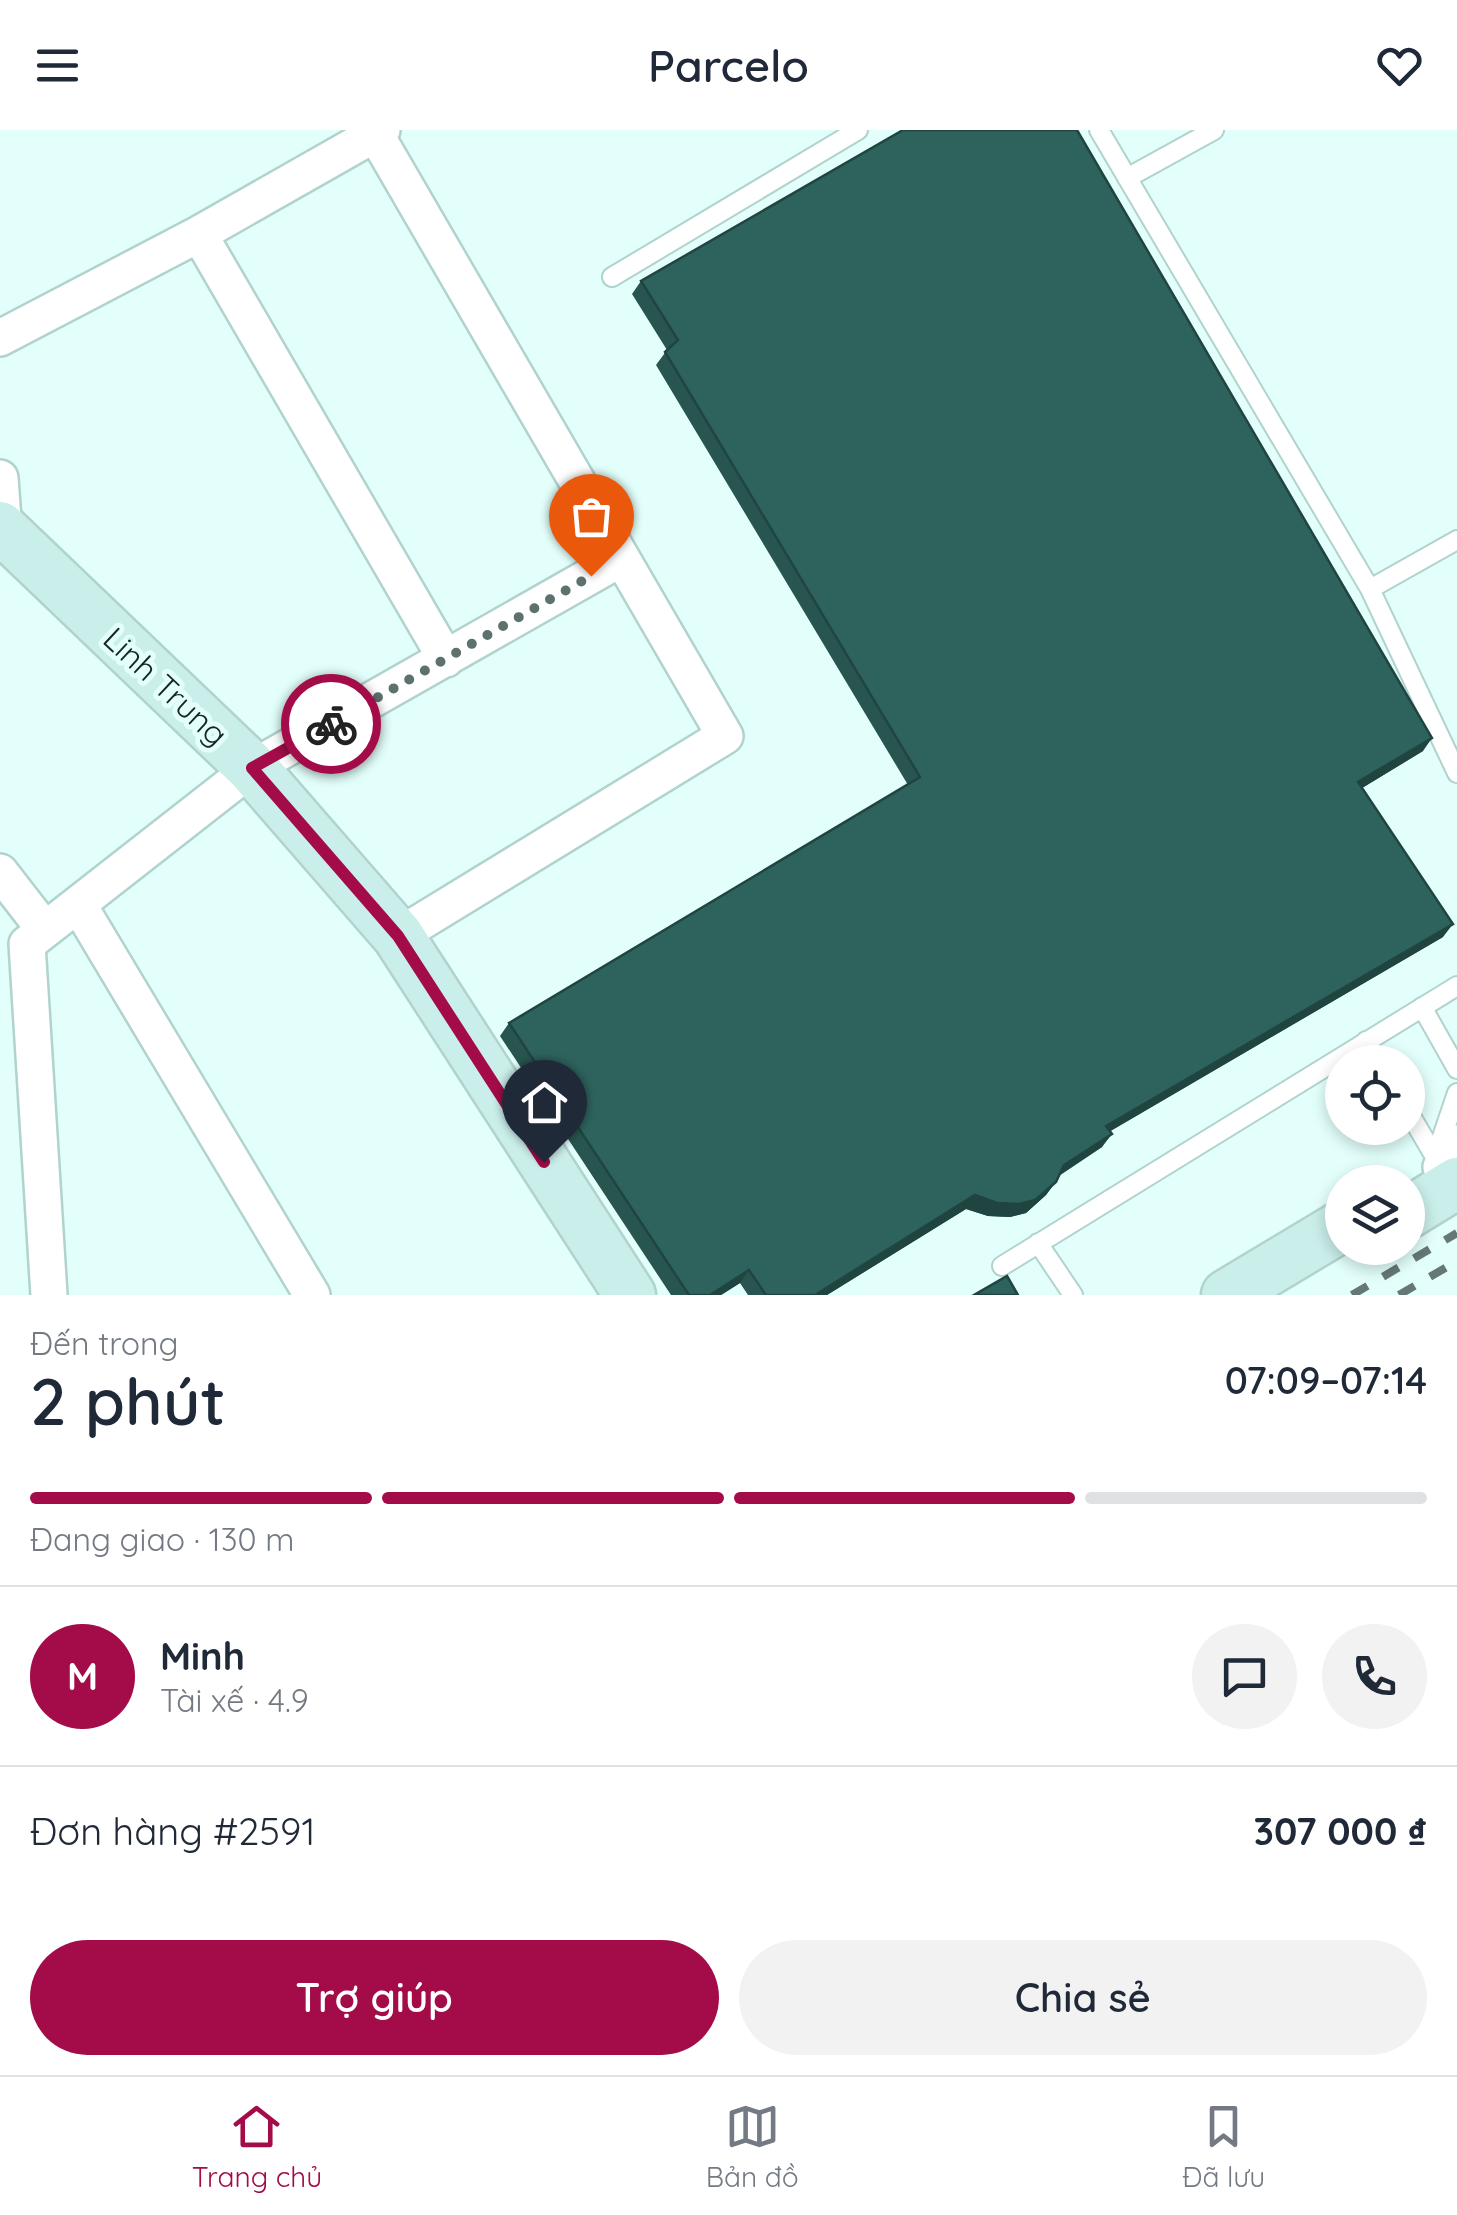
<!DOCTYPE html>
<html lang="vi">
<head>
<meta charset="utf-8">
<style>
  :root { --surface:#fff; --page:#f2f2f3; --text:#1f2937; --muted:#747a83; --line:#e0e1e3; --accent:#a30c49 }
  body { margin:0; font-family:Quicksand,sans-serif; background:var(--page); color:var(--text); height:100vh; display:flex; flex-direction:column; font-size:38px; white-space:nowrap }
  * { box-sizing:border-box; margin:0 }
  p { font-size:32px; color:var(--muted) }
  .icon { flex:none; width:55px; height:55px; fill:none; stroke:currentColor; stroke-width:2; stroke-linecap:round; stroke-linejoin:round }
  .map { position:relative; height:1165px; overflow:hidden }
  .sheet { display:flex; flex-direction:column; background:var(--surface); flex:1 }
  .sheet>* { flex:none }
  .tools { position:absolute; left:1325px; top:915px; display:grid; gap:20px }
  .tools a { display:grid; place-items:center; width:100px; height:100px; border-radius:50%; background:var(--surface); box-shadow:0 5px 15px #0003; font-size:50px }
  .pin { position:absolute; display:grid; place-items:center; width:85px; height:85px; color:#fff; margin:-102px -42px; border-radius:50% 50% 50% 0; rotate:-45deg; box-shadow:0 0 10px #0007 }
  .pin .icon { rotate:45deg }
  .courier { position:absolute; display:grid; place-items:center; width:100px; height:100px; margin:-50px; border:8px solid #a30c49; border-radius:50%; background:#fff; color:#222; box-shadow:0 2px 12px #0007 }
  .headline em { font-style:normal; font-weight:600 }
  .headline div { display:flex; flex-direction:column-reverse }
  .headline { display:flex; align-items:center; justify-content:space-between; height:170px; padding:0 30px }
  h1 { font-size:65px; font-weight:600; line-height:75px }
  .bar { display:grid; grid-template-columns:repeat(4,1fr); gap:15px 10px; align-content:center; height:120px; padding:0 30px }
  .bar i { height:12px; border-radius:8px; background:var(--line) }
  .bar .active { background:var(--accent) }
  .bar p { grid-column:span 4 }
  .line { display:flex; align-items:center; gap:25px; padding:0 30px; border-top:2px solid var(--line) }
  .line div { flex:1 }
  .round { display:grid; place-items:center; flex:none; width:105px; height:105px; border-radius:52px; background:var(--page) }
  .cta { display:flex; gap:20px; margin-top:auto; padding:20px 30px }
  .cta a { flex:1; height:115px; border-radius:60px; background:var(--accent); color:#fff; font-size:40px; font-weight:600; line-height:115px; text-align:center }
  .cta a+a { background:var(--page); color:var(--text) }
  header { display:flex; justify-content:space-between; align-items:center; height:130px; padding:0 30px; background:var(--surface); font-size:45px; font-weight:600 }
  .dock { display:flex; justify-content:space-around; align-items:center; height:140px; border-top:2px solid var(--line); background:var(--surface); font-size:28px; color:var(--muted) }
  .dock a { display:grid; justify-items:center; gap:5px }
  .dock .active { color:var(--accent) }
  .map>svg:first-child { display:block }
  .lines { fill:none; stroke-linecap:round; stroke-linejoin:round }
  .lane-casing { stroke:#b1d3ce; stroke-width:22 }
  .street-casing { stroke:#b1d3ce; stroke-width:40 }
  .secondary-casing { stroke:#b1d3ce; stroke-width:55 }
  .lane { stroke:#fff; stroke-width:18 }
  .street { stroke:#fff; stroke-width:35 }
  .secondary { stroke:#caeeea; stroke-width:50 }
  .rail { stroke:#657876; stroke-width:8; stroke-dasharray:18 18; stroke-linecap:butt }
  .wall { fill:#285550 }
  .shaded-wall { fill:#204541 }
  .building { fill:#2e635d; stroke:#204541; stroke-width:2.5 }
  .done { stroke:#5d716e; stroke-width:10; stroke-dasharray:0 18 }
  .route { stroke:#a30c49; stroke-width:12 }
  .labels { text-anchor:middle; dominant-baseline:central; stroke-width:10; stroke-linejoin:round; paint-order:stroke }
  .street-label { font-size:32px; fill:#162422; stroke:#e2fffb }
</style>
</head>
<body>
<header><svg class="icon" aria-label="menu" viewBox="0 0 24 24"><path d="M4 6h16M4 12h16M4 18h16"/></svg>Parcelo<svg class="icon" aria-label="heart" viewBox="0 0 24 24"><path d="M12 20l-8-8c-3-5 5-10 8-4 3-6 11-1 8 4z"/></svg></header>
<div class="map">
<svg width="1457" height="1165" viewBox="0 0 1457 1165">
  <rect width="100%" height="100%" fill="#e2fffb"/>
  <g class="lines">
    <defs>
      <path id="lane" d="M1099,0L1370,459L1457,643
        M1127,48L1214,0
        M612,147L858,0
        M1370,459L1457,410
        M1422,877L1457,939
        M1366,911L1378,932
        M1408,981L1438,1032
        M1437,1022L1457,963
        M1038,1113L1073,1165
        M1002,1136L1457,856"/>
      <path id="street" d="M373,0L725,606L398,806
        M199,104L446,529
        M0,208L199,104L382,0
        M0,348L4,403
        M0,742L45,800
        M78,774L312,1165
        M1441,1037L1457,1013
        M49,1165L27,814L252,638L620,429"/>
      <path id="secondary" d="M0,397L252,638L398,806L630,1165
        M1408,1083L1457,1053
        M1227,1165L1342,1096"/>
    </defs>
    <!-- lane casing -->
    <use href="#lane" class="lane-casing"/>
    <!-- street casing -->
    <use href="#street" class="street-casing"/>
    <!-- secondary casing -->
    <use href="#secondary" class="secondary-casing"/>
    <!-- lane -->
    <use href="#lane" class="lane"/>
    <!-- street -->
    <use href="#street" class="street"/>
    <!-- secondary -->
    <use href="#secondary" class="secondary"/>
    <!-- rail -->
    <path class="rail" d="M1352,1165L1457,1103
      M1399,1165L1457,1131"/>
  </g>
  <!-- wall -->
  <path class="wall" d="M641,151L1423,621L1362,658L1443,807L1110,1001L1102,1017L1059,1046L1046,1065L1026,1083L1010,1087L988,1086L966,1079L827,1165H748L740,1153L721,1165H671L500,906L509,893L908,655L656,235L667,220L632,164Z"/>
  <!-- shaded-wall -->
  <path class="shaded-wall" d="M1432,608L1423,621L1349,666L1358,652Z
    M1453,794L1443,807L1097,1009L1106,996Z
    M1112,1004L1102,1017L1055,1048L1064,1035Z
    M1056,1052L1046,1065L1026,1083L1010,1087L988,1086L966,1079L827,1165H815L975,1065Z
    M749,1140L740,1153L721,1165H710Z"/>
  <!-- building -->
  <path class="building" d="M903,0H1077L1432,608L1358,652L1453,794L1106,996L1112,1004L1064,1035L1056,1052L1035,1070L1019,1074L997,1073L975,1065L815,1165H766L749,1140L710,1165H689L509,893L920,647L665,222L678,210L641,151Z
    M1007,1146L1018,1165H974Z"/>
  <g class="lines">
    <!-- done -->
    <path class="done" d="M331,594L591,446"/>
    <!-- route -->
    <path class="route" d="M331,594L252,638L398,806L544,1032"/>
  </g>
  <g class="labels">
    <!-- street labels -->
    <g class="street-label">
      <text transform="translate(166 556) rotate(43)">Linh Trung</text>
    </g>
  </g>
</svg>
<div class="tools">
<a><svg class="icon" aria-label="locate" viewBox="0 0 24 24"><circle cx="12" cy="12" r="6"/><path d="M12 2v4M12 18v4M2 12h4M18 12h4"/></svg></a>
<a><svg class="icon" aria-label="layers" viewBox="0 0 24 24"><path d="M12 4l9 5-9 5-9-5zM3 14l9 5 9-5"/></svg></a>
</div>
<div class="pin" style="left:591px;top:446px;background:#ea580c"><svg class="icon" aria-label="bag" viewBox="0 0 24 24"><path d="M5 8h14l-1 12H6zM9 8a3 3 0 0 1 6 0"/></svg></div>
<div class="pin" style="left:544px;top:1032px;background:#1f2937"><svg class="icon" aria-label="home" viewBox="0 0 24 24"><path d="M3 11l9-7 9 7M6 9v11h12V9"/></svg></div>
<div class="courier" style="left:331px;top:594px"><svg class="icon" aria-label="bike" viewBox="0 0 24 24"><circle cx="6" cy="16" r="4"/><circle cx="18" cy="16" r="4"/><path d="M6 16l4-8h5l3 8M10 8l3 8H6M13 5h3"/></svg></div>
</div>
<section class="sheet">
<div class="headline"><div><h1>2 phút</h1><p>Đến trong</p></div><em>07:09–07:14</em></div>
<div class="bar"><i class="active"></i><i class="active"></i><i class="active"></i><i></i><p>Đang giao · 130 m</p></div>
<div class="line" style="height:180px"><b class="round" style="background:var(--accent);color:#fff">M</b><div><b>Minh</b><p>Tài xế · 4.9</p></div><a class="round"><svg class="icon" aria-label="chat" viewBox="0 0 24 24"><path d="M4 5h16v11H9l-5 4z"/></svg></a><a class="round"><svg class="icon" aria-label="phone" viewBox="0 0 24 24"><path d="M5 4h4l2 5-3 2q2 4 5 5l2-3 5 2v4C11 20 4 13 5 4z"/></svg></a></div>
<div class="line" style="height:130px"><div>Đơn hàng #2591</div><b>307 000 ₫</b></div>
<div class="cta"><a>Trợ giúp</a><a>Chia sẻ</a></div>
</section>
<nav class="dock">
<a class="active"><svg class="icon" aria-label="home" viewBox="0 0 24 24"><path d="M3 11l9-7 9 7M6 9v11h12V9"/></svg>Trang chủ</a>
<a><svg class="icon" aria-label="map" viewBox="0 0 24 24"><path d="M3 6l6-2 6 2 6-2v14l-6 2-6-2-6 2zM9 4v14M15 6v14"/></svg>Bản đồ</a>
<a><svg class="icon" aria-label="saved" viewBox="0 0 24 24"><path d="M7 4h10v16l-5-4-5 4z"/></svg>Đã lưu</a>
</nav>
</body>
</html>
